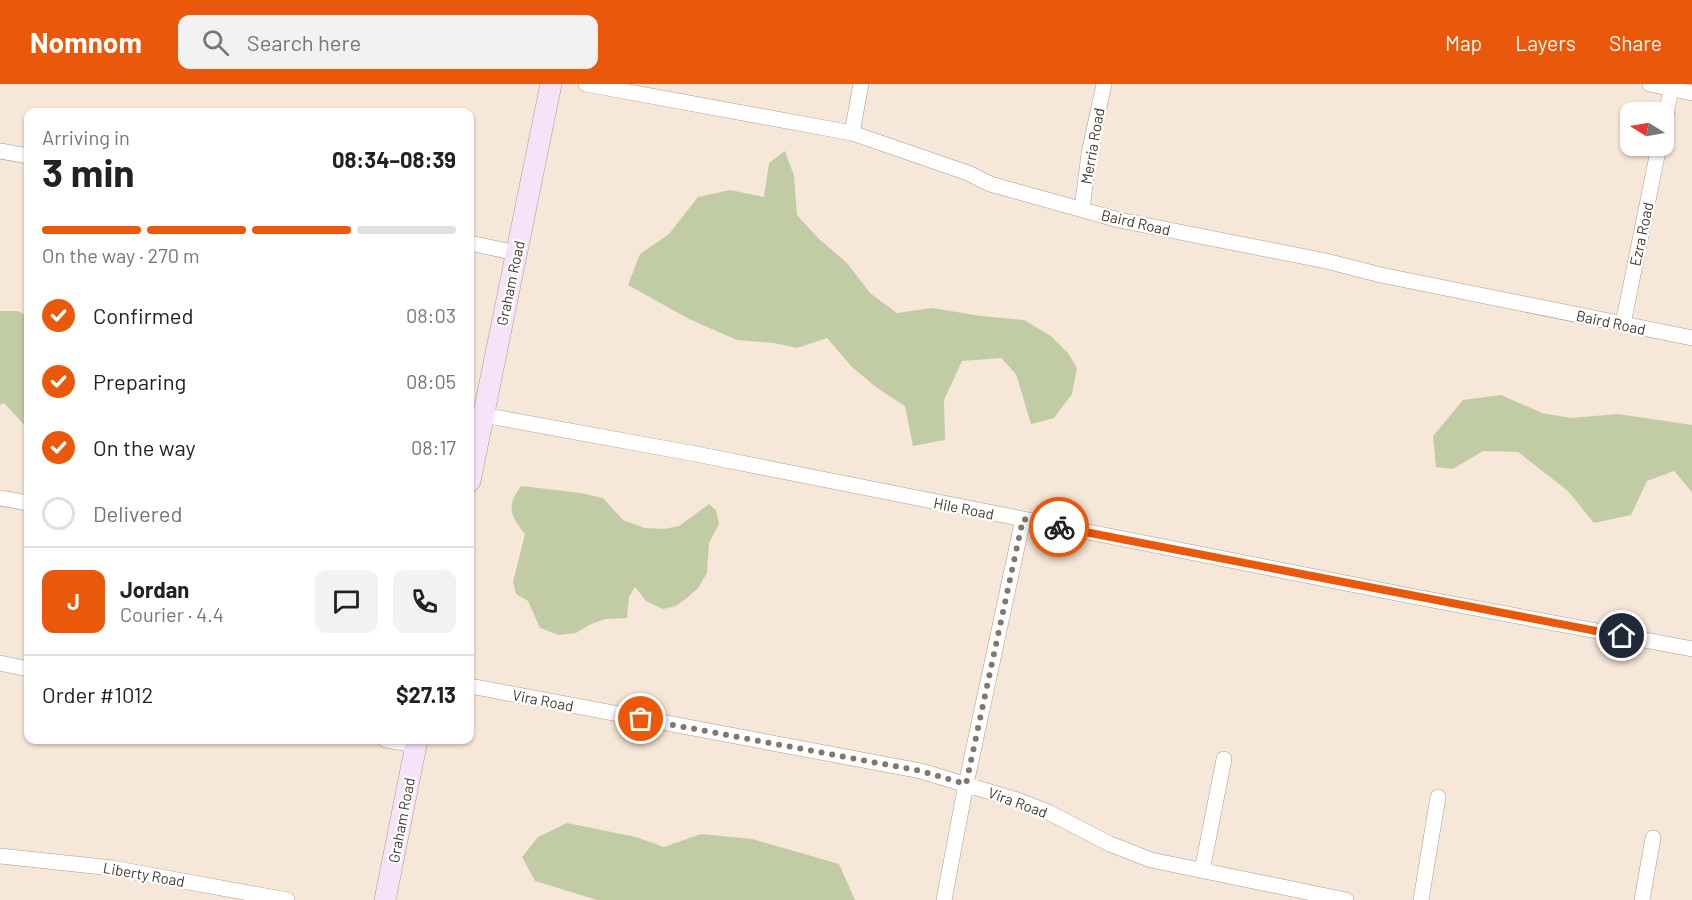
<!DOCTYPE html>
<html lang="en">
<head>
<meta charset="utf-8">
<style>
  :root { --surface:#fff; --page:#f2f2f2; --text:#222; --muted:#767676; --line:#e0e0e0; --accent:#ea580c }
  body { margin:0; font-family:Barlow,sans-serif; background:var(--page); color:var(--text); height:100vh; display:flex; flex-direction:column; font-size:22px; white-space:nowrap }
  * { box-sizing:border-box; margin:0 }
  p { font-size:20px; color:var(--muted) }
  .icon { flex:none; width:33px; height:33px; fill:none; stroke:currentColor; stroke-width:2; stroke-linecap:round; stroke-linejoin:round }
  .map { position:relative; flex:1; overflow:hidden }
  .details { position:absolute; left:24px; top:24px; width:450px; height:636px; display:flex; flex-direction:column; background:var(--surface); border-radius:12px; box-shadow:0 2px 4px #0004 }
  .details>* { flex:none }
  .needle { width:39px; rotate:281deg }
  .controls { position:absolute; left:1620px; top:18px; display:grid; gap:12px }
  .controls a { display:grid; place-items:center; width:54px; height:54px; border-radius:12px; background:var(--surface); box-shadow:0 2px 4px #0004; font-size:30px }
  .pin { position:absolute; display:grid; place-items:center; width:51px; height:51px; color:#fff; margin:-26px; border:3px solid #fff; border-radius:50%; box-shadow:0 2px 6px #0007 }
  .courier { position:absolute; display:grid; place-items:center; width:60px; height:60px; margin:-30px; border:4px solid #ea580c; border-radius:50%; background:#fff; color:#222; box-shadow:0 2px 8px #0007 }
  .overview em { font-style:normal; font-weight:700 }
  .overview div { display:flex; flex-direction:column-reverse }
  .overview { display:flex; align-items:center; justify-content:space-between; height:102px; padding:0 18px }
  h1 { font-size:39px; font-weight:700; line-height:45px }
  .bar { display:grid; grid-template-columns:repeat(4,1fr); gap:9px 6px; align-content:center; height:72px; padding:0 18px }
  .bar i { height:8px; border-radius:4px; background:var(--line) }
  .bar .selected { background:var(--accent) }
  .bar p { grid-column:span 4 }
  .line { display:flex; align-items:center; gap:15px; padding:0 18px; border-top:2px solid var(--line) }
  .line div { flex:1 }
  .round { display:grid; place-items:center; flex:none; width:63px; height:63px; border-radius:12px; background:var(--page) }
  ol { padding:0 18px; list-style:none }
  li { display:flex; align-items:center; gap:18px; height:66px }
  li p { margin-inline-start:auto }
  li .icon { padding:6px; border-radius:50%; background:var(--accent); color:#fff; stroke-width:4 }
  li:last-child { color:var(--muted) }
  li i { width:33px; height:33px; border:3px solid var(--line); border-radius:50% }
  header { display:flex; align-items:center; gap:36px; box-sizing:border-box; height:84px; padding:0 30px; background:var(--accent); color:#fff }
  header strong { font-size:28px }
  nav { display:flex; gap:33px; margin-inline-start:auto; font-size:21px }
  .search { width:420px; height:54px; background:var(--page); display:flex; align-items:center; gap:15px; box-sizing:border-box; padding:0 21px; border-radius:12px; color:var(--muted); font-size:22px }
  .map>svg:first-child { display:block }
  .green { fill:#c2cca4 }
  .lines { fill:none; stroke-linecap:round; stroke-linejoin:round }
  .street-casing { stroke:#aa9b8e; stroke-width:16 }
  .secondary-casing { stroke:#aa9b8e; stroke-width:22 }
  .street { stroke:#fff; stroke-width:15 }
  .secondary { stroke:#f8e2f8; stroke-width:21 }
  .done { stroke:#80776d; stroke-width:6; stroke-dasharray:0 10.8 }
  .route { stroke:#ea580c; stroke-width:8 }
  .labels { text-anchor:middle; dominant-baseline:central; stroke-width:4.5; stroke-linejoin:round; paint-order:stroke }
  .street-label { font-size:15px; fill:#403a34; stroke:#fff }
</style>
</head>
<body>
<header>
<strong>Nomnom</strong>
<div class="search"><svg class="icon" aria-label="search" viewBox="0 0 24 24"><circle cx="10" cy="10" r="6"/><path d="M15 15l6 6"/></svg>Search here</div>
<nav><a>Map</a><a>Layers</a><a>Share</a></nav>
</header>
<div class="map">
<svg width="1692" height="816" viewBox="0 0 1692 816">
  <rect width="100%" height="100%" fill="#f7e7d8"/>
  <!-- green -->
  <path class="green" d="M785,67L794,92L797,131L818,154L847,179L870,209L897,229L932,224L981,232L1024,236L1051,252L1068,269L1077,284L1072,310L1054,334L1031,340L1016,290L1001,274L962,277L944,316L945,356L913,362L905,322L877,304L852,283L827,254L797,264L774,259L737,256L689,235L628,201L640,170L669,150L698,113L730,106L764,113L769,79Z
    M0,227H18L28,232V345L4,319L0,321Z
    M1501,311L1542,329L1571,334L1618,330L1692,341V408L1674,387L1647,397L1631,431L1594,439L1568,407L1518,368L1483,367L1453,385L1436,383L1433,352L1463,316Z
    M521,402L581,409L603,414L623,436L645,444L664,445L679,442L709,420L716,426L719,440L709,459L707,489L698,504L688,513L676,522L663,525L646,517L635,503L629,513L627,534L605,535L589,541L576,549L559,551L540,544L528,517L516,510L513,498L525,450C510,432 506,422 521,402Z
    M567,739L636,753L664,763L701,750L752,755L839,780L855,816H597L535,797L522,773L538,753Z"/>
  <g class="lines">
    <defs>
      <path id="street" d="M586,0L852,49L968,89L990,100L1119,136L1326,177L1381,191L1692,254
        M1650,0L1692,9
        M1664,42L1671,5
        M852,49L861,0
        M0,67L28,72
        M1082,125L1089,70L1104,0
        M470,159L516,169
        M1623,240L1659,62
        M483,331L696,370L1411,512L1692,565
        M0,414L28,419
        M0,579L28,585
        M470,602L921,687L1017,716L1048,728L1110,760L1151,776L1346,816
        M386,656L416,661
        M0,772L112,784L287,816
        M1202,787L1224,675
        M944,816L966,700L1023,435
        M1421,816L1438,713
        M1642,816L1653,754"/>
      <path id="secondary" d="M470,397L551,0
        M385,816L417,656"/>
    </defs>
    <!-- street casing -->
    <use href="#street" class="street-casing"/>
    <!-- secondary casing -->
    <use href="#secondary" class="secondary-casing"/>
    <!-- street -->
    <use href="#street" class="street"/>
    <!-- secondary -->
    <use href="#secondary" class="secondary"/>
  </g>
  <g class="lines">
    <!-- done -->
    <path class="done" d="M641,635L921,687L966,700L1023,435L1059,443"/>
    <!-- route -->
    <path class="route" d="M1059,443L1622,552"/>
  </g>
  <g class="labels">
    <!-- street labels -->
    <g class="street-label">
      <text transform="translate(1092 62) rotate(-80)">Merria Road</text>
      <text transform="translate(1136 138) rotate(13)">Baird Road</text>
      <text transform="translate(1641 150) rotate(-78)">Ezra Road</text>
      <text transform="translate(510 199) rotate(-78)">Graham Road</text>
      <text transform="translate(1611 238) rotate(12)">Baird Road</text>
      <text transform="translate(964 424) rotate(11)">Hile Road</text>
      <text transform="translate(543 616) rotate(11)">Vira Road</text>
      <text transform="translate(1018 718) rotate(20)">Vira Road</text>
      <text transform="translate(401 736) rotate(-79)">Graham Road</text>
      <text transform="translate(144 790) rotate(10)">Liberty Road</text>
    </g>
  </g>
</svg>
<div class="controls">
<a><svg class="needle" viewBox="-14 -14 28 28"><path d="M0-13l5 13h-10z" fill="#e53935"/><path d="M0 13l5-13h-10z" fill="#767676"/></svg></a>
</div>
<div class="pin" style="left:641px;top:635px;background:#ea580c"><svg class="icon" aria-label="bag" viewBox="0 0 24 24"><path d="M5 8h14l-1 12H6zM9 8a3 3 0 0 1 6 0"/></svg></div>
<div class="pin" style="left:1622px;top:552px;background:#1f2937"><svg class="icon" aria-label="home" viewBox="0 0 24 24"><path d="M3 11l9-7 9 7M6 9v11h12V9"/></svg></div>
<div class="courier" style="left:1059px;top:443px"><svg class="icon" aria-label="bike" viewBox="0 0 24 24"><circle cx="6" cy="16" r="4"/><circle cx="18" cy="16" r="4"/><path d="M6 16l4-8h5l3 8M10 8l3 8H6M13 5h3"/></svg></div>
<section class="details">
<div class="overview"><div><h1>3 min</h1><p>Arriving in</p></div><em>08:34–08:39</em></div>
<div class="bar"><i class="selected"></i><i class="selected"></i><i class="selected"></i><i></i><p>On the way · 270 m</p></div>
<ol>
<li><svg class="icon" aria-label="check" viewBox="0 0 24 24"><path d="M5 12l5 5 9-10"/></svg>Confirmed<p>08:03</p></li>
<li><svg class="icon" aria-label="check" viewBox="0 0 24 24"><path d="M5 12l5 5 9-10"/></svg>Preparing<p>08:05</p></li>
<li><svg class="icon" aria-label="check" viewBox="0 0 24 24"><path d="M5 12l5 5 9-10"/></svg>On the way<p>08:17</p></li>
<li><i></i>Delivered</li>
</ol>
<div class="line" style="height:108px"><b class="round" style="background:var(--accent);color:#fff">J</b><div><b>Jordan</b><p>Courier · 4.4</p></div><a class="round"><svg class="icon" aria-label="chat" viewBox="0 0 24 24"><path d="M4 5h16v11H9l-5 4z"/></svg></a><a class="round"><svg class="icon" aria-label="phone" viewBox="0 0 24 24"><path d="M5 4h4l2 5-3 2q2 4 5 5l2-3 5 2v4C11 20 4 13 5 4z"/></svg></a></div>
<div class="line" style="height:78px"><div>Order #1012</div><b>$27.13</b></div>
</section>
</div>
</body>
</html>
